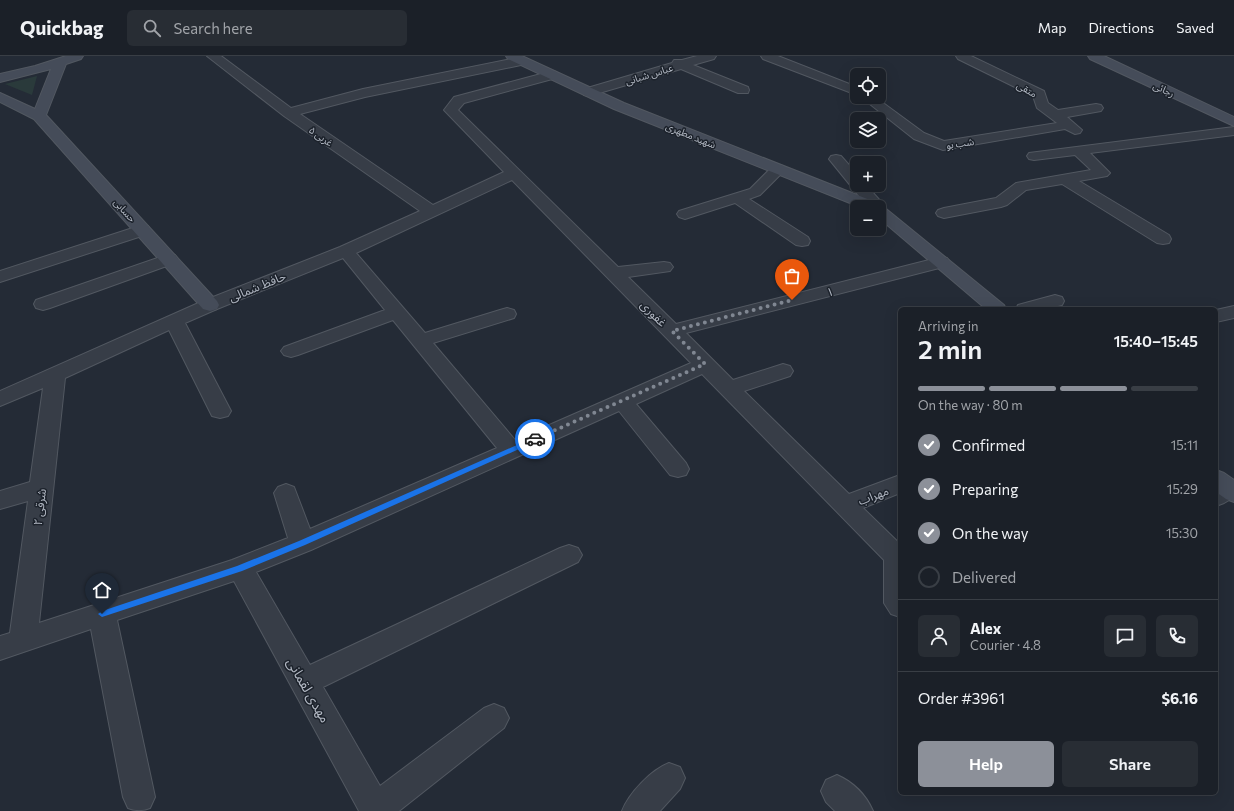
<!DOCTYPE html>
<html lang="en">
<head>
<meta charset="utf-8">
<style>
  :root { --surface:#1b2028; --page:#282d34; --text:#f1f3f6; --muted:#a0a3a8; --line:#393e45; --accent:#8c9099 }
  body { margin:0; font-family:Commissioner,"Noto Sans Arabic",sans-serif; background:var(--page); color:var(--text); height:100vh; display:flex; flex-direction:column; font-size:15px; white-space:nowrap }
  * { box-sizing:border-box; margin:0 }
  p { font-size:13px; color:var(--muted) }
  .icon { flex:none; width:22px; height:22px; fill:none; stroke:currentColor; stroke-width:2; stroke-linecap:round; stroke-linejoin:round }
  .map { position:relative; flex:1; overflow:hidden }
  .sheet { position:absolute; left:898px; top:251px; width:320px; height:488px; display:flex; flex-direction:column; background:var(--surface); border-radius:6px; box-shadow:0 4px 16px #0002,0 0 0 1px var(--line) }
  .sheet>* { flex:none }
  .buttons { position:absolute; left:850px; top:12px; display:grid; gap:8px }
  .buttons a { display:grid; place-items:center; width:36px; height:36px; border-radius:6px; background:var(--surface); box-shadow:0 4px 16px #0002,0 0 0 1px var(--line); font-size:20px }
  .pin { position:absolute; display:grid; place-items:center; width:34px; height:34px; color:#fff; margin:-41px -17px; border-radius:50% 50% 50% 0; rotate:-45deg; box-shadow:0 0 4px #0007 }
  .pin .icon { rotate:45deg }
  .courier { position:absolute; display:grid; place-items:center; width:40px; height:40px; margin:-20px; border:3px solid #1a73e8; border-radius:50%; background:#fff; color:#222; box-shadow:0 1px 5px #0007 }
  .summary em { font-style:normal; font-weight:600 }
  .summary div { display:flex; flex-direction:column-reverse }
  .summary { display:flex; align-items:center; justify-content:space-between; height:68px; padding:0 20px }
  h1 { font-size:26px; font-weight:600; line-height:30px }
  .bar { display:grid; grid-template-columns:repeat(4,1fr); gap:6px 4px; align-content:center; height:48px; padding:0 20px }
  .bar i { height:5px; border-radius:3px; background:var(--line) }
  .bar .current { background:var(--accent) }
  .bar p { grid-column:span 4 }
  .line { display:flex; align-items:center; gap:10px; padding:0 20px; border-top:1px solid var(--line) }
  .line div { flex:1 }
  .round { display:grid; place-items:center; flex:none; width:42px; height:42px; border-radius:6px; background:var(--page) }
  ol { padding:0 20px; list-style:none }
  li { display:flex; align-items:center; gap:12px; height:44px }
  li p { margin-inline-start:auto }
  li .icon { padding:4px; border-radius:50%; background:var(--accent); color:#fff; stroke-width:4 }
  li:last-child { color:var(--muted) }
  li i { width:22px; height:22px; border:2px solid var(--line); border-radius:50% }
  .action { display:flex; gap:8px; margin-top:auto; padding:8px 20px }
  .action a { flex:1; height:46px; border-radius:6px; background:var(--accent); color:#fff; font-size:16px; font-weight:600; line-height:46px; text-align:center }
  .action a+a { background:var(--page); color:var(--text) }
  header { display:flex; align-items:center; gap:24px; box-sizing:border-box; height:56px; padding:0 20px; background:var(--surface); border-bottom:1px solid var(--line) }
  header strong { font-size:19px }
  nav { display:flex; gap:22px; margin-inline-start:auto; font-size:14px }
  .search { width:280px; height:36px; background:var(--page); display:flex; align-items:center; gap:10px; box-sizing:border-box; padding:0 14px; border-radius:6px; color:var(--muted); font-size:15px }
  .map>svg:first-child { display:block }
  .green { fill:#2a3a3b }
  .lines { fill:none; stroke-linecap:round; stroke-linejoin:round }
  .street-casing { stroke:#525861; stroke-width:2 }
  .secondary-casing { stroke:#525861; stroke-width:2 }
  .street { fill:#373d47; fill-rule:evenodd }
  .secondary { fill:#454c59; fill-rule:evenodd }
  .route { fill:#1a73e8 }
  .done { stroke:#808792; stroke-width:4; stroke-dasharray:0 7.2 }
  .labels { text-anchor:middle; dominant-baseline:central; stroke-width:3; stroke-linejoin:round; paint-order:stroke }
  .far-street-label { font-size:10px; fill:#b2b8c3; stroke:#1c222b }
  .street-label { font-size:12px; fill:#b2b8c3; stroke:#1c222b }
  .near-street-label { font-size:14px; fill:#b2b8c3; stroke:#1c222b }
</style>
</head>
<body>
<header>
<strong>Quickbag</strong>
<div class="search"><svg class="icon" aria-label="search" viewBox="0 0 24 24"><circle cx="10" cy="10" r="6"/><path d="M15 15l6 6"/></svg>Search here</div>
<nav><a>Map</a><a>Directions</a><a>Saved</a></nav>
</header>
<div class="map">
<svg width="1234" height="755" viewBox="0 0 1234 755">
  <rect width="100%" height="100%" fill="#242b36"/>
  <!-- green -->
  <path class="green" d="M37,20L32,39L5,28Z"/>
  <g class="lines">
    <defs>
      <path id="street" d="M207,0H221L291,52L363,33L521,1L525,2L527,5L525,8L521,9L365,41L300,58L433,149L504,116L444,54L454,41L552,15L556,16L558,19L556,22L464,47L458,54L618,211L664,206L670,207L673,211L670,215L628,221L676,268L941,201L947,202L950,206L947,210L686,277L733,324L783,308L790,310L793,315L790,320L744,335L849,438L900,419V437L863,452L900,488V561L891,558L884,547V504L702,318L636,348L686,407L689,413L686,419L678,421L670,419L619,355L311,494L256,516L310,609L560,492L569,489L578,492L582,499L578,506L323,631L380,730L484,652L494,648L504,652L509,662L504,672L399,755H359L234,525L117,564L155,741L150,752C142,755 136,755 128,752L123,741L91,573L0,604V580L10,577L28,445L0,453V435L30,426L43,332L0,350V335L203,245L340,191L420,155L284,60ZM512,124L691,307L515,384L433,287L514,262L516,258L514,254L507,252L500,254L425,277L356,197ZM343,202L385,254L284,291L281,295L284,299L291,301L298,299L393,264L497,392L310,473L294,431L286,428L278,431L274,437L288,482L232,504L39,567L65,322L169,274L212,360L220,362L228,360L231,355L185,267L217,253Z
        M697,0H716L714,3L693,9L748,31L749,34L748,37H738L681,13L589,40L584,39L583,36L584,33L672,7L674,4H682Z
        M761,0H778L857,31V39L763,3Z
        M956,0H971L1044,35L1048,47L1058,54L1096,48L1101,49L1103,52L1101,55L1067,61L1082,74L1080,77L1075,78L1065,73L943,94L914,83L861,41H875L924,77L944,85L1057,67L1037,52L1033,40L958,3Z
        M1234,71V79L1090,97L1110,117L1107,120L1079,125L1169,179L1171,183L1169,187L1163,188L1157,187L1062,128L1026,134L1007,149L1001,151L944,162L938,160L936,157L938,154L944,152L996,142L1016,127L1091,114L1075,99L1034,104L1029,103L1027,100L1029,97Z
        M836,99L841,100L857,118V129H866L883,148L885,151L883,154L879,155V151H868L829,103L831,100Z
        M778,109L783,110L785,113L783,116L760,139L749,143L808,181L810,185L808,189L802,190L796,189L735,147L685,163L679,161L677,158L679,155L750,133L773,110Z
        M142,169L148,170L150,174L148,178L0,226V215Z
        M169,198L175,199L178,203L175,207L50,252L43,254L36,252L34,248L36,244Z
        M1055,239L1062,241L1064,245L1062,249L1046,253H1016L1018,249Z
        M1234,250V262L1216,266V254Z
        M1228,424L1234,426V441L1224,447L1216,450V429Z
        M669,707L680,711L685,722L680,733L660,755H622C629,737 651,714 669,707Z
        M837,719C853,726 866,739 873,755H835L826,746L821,735L826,724Z"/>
      <path id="secondary" d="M66,0H83L81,3L66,8L46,59L217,245L219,249L217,253L210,255L203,253L34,63L0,46V37L35,53L51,13L0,26V18L35,10Z
        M506,0H522L624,47L880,148L1004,249L1006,253H986L879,162V151H860L614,53L508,3Z
        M1088,0H1104L1234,61V70L1090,3Z
        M1216,414L1224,417L1234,424V446L1226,443L1216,436Z"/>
    </defs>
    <!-- street casing -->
    <use href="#street" class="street-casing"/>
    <!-- secondary casing -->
    <use href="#secondary" class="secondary-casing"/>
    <!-- street -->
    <use href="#street" class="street"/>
    <!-- secondary -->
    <use href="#secondary" class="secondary"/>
  </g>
  <!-- route -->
  <path class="route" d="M535,381L537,382V385L305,489L242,515L102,561L98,558L102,555L237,510L299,485Z"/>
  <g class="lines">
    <!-- done -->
    <path class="done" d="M535,383L705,308L672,275L792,244"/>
  </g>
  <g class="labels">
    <!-- far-street labels -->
    <g class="far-street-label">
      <text transform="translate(649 18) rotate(-17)">عباس شبانی</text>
      <text transform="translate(1027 33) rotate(30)">متقی</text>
      <text transform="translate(1164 33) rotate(25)">رجائی</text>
      <text transform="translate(691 79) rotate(22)">شهید مطهری</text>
      <text transform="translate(321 80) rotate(35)">۵ غربی</text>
      <text transform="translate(960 87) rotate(-8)">شب بو</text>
      <text transform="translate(125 154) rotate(48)">حسابی</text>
    </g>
    <!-- street labels -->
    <g class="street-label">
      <text transform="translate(257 230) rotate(-22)">حافظ شمالی</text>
      <text transform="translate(830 235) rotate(-14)">۱</text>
      <text transform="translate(654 257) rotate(45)">غفوری</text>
      <text transform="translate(873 439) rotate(-21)">مهراب</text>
      <text transform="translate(39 451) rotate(-83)">۲ شرقی</text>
    </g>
    <!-- near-street labels -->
    <g class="near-street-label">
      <text transform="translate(309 634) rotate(60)">مهدی لقمانی</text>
    </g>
  </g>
</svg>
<div class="buttons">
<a><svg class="icon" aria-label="locate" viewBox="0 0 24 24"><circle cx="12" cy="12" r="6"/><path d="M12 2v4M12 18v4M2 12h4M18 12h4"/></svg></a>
<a><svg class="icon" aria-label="layers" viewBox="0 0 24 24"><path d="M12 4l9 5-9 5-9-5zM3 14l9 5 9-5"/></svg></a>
<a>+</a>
<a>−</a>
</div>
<div class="pin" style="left:792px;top:244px;background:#ea580c"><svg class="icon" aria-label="bag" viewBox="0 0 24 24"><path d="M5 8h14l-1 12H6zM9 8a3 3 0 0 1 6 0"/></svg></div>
<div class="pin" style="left:102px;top:558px;background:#1f2937"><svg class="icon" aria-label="home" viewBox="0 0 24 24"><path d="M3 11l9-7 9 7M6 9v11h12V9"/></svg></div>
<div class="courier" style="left:535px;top:383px"><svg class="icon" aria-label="car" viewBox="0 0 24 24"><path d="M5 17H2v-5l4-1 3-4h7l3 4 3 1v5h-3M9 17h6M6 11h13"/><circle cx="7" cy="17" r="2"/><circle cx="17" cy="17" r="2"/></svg></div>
<section class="sheet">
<div class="summary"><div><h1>2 min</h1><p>Arriving in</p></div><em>15:40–15:45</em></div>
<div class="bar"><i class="current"></i><i class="current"></i><i class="current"></i><i></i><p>On the way · 80 m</p></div>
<ol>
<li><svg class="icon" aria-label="check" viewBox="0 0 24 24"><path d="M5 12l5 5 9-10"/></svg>Confirmed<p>15:11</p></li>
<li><svg class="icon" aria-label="check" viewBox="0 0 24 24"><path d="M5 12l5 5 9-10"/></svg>Preparing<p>15:29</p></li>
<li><svg class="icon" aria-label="check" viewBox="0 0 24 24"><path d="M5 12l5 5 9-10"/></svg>On the way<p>15:30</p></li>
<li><i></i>Delivered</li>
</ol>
<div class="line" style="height:72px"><a class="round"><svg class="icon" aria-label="person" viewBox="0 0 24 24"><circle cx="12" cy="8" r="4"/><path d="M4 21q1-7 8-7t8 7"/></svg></a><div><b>Alex</b><p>Courier · 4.8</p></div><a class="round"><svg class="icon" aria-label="chat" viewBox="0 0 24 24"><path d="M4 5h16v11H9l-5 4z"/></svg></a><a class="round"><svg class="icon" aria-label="phone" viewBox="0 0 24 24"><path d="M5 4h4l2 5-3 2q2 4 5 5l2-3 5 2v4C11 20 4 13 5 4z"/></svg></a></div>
<div class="line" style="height:52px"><div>Order #3961</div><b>$6.16</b></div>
<div class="action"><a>Help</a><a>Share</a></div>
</section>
</div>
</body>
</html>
